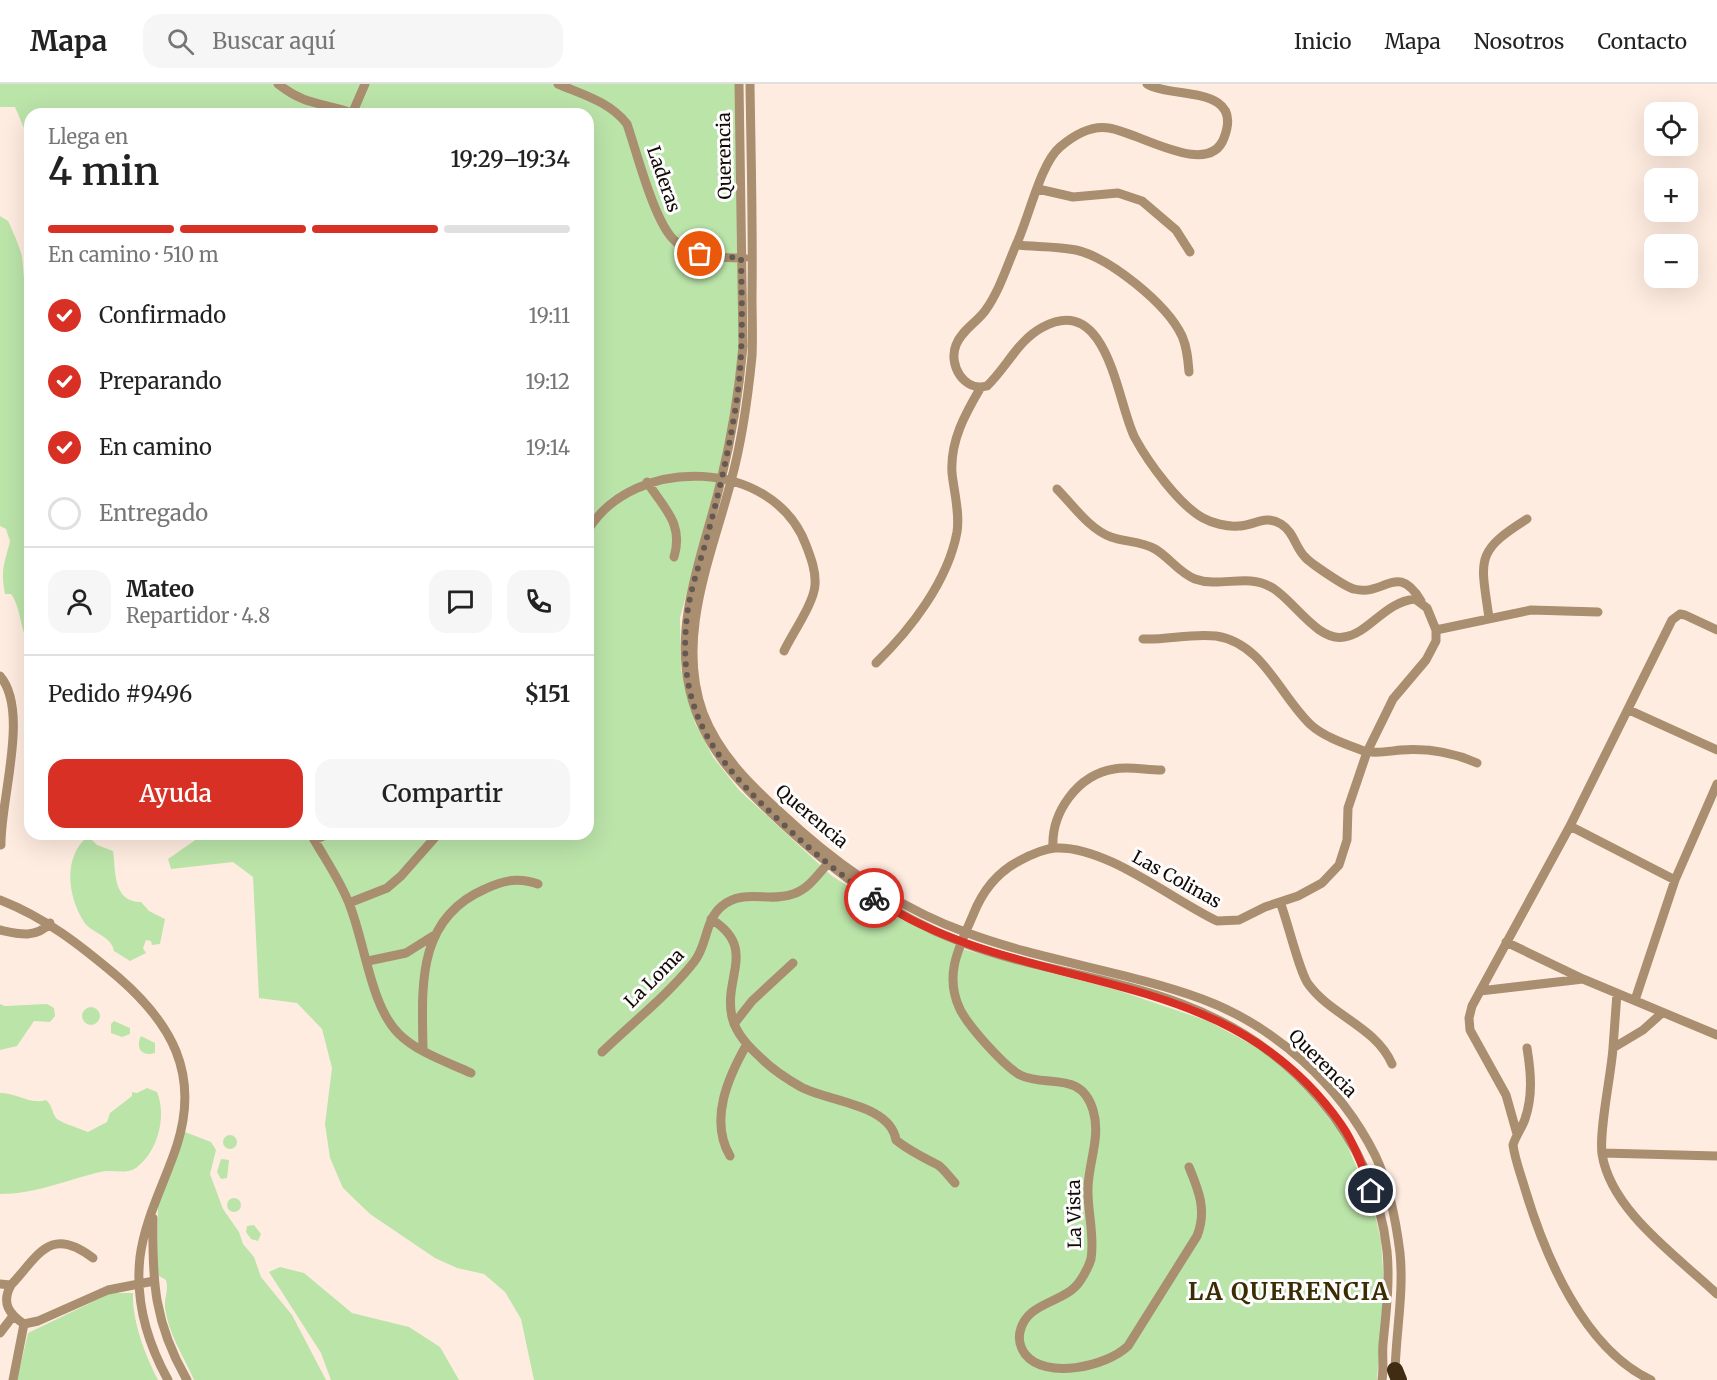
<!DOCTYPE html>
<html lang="es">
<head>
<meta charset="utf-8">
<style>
  :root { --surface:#fff; --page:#f6f6f6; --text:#222; --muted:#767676; --line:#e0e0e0; --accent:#d93025 }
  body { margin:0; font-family:Merriweather,serif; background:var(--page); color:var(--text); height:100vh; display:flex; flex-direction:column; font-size:22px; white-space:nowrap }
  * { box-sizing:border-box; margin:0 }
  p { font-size:20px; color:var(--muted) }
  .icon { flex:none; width:33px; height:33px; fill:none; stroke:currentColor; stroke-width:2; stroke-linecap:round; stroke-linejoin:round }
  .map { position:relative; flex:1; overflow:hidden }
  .panel { position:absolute; left:24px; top:24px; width:570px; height:732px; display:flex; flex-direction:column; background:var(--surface); border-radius:18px; box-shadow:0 6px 24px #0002 }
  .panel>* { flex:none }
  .buttons { position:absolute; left:1644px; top:18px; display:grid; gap:12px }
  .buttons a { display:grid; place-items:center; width:54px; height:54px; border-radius:12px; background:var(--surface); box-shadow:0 6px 24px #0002; font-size:30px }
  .pin { position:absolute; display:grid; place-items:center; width:51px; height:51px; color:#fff; margin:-26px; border:3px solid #fff; border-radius:50%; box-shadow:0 2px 6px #0007 }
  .courier { position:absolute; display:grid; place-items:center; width:60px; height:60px; margin:-30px; border:4px solid #d93025; border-radius:50%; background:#fff; color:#222; box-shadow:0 2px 8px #0007 }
  .head em { font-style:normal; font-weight:600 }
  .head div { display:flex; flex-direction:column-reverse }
  .head { display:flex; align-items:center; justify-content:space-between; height:102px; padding:0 24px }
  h1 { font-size:39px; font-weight:600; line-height:45px }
  .bar { display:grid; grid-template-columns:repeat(4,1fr); gap:9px 6px; align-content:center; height:72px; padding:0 24px }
  .bar i { height:8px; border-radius:4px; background:var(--line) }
  .bar .on { background:var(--accent) }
  .bar p { grid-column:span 4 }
  .line { display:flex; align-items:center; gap:15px; padding:0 24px; border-top:2px solid var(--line) }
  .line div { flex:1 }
  .round { display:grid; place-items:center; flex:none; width:63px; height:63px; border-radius:18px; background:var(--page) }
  ol { padding:0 24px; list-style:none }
  li { display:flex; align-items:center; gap:18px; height:66px }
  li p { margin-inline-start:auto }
  li .icon { padding:6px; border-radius:50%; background:var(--accent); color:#fff; stroke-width:4 }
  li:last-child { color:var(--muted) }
  li i { width:33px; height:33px; border:3px solid var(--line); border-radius:50% }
  .primary-button { display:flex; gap:12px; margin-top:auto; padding:12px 24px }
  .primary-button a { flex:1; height:69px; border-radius:18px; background:var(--accent); color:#fff; font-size:24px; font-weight:600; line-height:69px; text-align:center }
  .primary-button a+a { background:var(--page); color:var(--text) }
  header { display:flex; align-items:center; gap:36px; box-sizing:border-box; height:84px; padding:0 30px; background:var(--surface); border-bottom:2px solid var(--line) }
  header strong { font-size:28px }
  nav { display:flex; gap:33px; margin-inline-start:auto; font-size:21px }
  .search { width:420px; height:54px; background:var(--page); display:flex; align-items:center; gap:15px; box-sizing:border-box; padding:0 21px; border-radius:18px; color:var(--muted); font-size:22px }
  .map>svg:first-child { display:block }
  .green { fill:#bbe4a9 }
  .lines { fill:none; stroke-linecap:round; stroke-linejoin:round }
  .street { stroke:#a98e6f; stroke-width:9 }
  .highway { stroke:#3f2c12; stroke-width:16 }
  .done { stroke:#665952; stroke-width:6; stroke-dasharray:0 10.8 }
  .route { stroke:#d93025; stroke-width:8 }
  .labels { text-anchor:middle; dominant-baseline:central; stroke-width:6; stroke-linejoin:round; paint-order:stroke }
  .street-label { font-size:18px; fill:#130a05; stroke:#fdfdfd }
  .district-label { font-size:24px; font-weight:bold; letter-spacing:1.5px; fill:#3b2d03; stroke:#fdfdfd }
</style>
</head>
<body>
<header>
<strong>Mapa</strong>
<div class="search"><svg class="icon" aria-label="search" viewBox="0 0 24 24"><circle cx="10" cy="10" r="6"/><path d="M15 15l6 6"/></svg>Buscar aquí</div>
<nav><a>Inicio</a><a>Mapa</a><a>Nosotros</a><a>Contacto</a></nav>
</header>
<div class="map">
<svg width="1717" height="1296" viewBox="0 0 1717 1296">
  <rect width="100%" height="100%" fill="#ffece0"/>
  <!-- green -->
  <path class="green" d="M0,0H737L741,263L724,369L680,534L681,585L695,639L713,673L739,706L832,792L897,833L966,866L1117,906L1208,937L1264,967L1307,1006L1344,1054L1373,1122L1381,1157L1384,1201L1377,1296H534L521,1235L505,1208L484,1190L457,1184L435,1174L370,1130L343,1104L330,1074L325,1040L332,984L322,945L297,919L259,914L253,793L233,778L171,785L168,775L204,750H588V30H30V58L15,23H0Z
    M0,132L8,137C11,143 22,168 22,173C24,188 23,201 30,215V562C19,545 22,525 11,510H5C0,484 5,479 10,457L6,445L0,442Z
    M88,752L97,761L113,767C116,786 112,818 141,818L149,827L165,835L160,860L152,861L151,857L146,856L143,864L146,869L130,877L114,867C112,852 91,849 84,838C68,813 62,774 88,752Z
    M0,920L5,922L47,920L54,924L55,932L50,938L34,937L17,962L0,966Z
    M82 932a9 9 0 1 1 18 0a9 9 0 1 1-18 0Z
    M114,937L130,944V950L122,953L111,949V940Z
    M141,952L155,959V969C142,973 135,964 141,952Z
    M147,1004L157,1008C167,1032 158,1068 136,1084C126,1091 112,1085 100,1088C67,1096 35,1110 0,1110V1009C17,1009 30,1021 46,1016C53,1022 51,1027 56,1034C59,1038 81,1045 88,1048L107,1038L110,1029L132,1012V1008L137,1009Z
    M185,1048L211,1058L216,1066L210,1090L223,1125L239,1148L243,1160L254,1173L261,1193L292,1231L326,1296H194C184,1273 168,1249 165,1224C164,1213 169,1207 166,1196L159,1192L157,1185L158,1120Z
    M223 1058a7 7 0 1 1 14 0a7 7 0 1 1-14 0Z
    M221,1075L229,1076L227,1094L221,1095L217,1088Z
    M227 1121a7 7 0 1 1 14 0a7 7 0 1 1-14 0Z
    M254,1141L261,1150L258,1157L251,1155L246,1148L247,1142Z
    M280,1183L304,1189L352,1229L409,1243L440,1263L459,1296H331L321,1269L269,1188Z
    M111,1209H133C132,1237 145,1271 158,1296H17L28,1249Z"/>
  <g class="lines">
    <!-- street -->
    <path class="street" d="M278,0C306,22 321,18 352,29
      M558,0C584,11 610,18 627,40C637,69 654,137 674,156C691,173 722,174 744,174
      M739,0L743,262C739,307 732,352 721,396C705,466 673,535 690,607C703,664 741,701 783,740C836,789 892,832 961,858C1032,885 1111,893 1182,920C1289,960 1374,1051 1387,1167C1390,1198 1386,1229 1383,1260C1382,1272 1384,1284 1382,1296
      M750,0C751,71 753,142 752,212C752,232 753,252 752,272C748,313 742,357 731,397C712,471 675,553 703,629C722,678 762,712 800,746C848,788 904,826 965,848C1042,877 1125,887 1202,915C1275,942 1340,1001 1375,1071C1389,1100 1396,1137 1400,1169C1404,1208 1396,1248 1395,1288
      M1147,0C1171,15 1245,0 1224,54C1209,95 1138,48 1109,44C1091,41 1074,51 1060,63C1040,80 1029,134 1016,161C1007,182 999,208 985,227C977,238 961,247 956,261C948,281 964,308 987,302C1007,283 1018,256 1043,243C1109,208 1117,320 1135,354C1148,378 1179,421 1203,434C1212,439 1227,443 1238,442C1254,442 1265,430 1281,440C1294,448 1295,463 1305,473C1310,479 1347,504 1354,505C1385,513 1397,477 1421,517
      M352,30L365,0
      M1038,105L1073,113L1118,109L1142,117L1176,146L1190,168
      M1016,161C1036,163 1057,162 1076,166C1110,174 1167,220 1182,252C1187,263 1188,275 1189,288
      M647,398C664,424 684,440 674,473
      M1057,405C1072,420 1090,446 1111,453C1125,458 1141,457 1155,465C1169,473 1179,489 1195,495C1220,504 1247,489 1271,503C1293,515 1317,558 1344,553C1370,549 1384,518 1415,515L1427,524L1436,546V557L1426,576L1393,615L1367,668L1348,724L1347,756L1339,781L1322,799L1298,812L1265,823L1239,836L1217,837C1171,815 1105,761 1055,764C1042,765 1030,771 1019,777C996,789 982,808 973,831C960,862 944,889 959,923C966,940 1004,982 1020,991C1047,1004 1081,986 1093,1026C1101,1052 1089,1077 1088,1103C1087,1127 1095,1151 1091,1175C1089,1182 1084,1191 1080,1197C1065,1220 1026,1217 1020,1248C1018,1257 1020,1263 1025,1270C1045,1296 1106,1283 1128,1262L1197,1152C1207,1127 1199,1107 1189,1083
      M588,446C634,370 774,374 806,461C811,474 816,487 815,501C814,519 792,550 784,567
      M1489,534C1481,476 1474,468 1527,435
      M1436,546L1531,526L1598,528
      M1143,555C1167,556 1192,549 1216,552C1263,559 1280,612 1311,641C1324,653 1348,661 1364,667C1375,670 1390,667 1401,666C1429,664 1452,668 1477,679
      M876,579C911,545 948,497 957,448C960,429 954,408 952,389C950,357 965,330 981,303
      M0,592C30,627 0,716 1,761
      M1629,626L1717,666
      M1570,742L1675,796
      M311,750C324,774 341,797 350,822C365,860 371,923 399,950C417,968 447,978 471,989
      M314,756L328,750
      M1053,764C1051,729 1077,691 1114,685C1128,682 1146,686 1161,686
      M0,816C46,834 80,861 118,893C171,939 200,989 177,1061C165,1098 145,1134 140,1173C135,1217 147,1258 168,1296
      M1280,818C1287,835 1300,891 1309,901C1332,932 1376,943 1392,980
      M349,819L387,804L401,792L438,750
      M711,835C758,864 723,893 732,933C736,950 749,963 761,974C772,985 787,995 801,1003C829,1018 890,1020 896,1056C908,1066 924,1074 938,1081C944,1085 950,1094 955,1099
      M0,846C18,850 36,855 50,839
      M1506,858L1583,895L1717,951
      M368,877L406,869L433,852
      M1480,907L1583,895
      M1635,916L1675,796L1717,700
      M1662,929L1643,946L1613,964C1611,992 1599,1045 1602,1070C1611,1127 1677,1172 1717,1210
      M734,940L752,917L793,879
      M1527,964C1531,989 1533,1011 1525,1035C1522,1044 1516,1051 1513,1061C1515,1076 1521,1091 1525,1105C1545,1172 1584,1265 1651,1296
      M1613,964L1617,909
      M423,966C422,903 416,835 485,805C504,796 519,793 538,800
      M602,968C632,939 668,911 694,878C708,861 704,837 722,822C744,804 769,819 793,810C809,805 819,789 830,777
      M1517,1050L1506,1011L1470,946L1469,934L1472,922L1570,742L1672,536L1680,530L1685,531L1717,546
      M1602,1069L1717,1072
      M730,1072C709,1036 728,993 747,960
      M153,1134C152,1197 154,1239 187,1296
      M0,1200L11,1201C1,1219 9,1230 24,1240
      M11,1201C39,1171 50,1141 93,1174
      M0,1249L13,1232
      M13,1296L24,1240L38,1237L108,1206L154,1197"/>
    <!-- highway -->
    <path class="highway" d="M1395,1286L1399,1296"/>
  </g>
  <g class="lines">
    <!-- done -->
    <path class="done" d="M700,170L741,174C742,228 744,279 734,333C727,375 717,416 706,457C699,482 690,506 687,532C676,629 715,677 783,740C812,767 841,792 874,814"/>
    <!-- route -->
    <path class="route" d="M874,814C1025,915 1225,874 1341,1040C1355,1060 1363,1084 1371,1107"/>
  </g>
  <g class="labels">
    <!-- street labels -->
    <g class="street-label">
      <text transform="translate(724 72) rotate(-91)">Querencia</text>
      <text transform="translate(664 95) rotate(71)">Laderas</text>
      <text transform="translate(812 732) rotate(40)">Querencia</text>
      <text transform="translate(1177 795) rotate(29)">Las Colinas</text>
      <text transform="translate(654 894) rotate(-45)">La Loma</text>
      <text transform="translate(1323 979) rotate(45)">Querencia</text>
      <text transform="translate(1074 1130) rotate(-91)">La Vista</text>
    </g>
    <!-- district labels -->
    <g class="district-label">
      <text x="1289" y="1207">LA QUERENCIA</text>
    </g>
  </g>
</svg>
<div class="buttons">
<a><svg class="icon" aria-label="locate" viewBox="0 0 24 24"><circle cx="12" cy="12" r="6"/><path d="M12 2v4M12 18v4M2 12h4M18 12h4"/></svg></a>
<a>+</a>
<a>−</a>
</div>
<div class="pin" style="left:700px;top:170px;background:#ea580c"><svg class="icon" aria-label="bag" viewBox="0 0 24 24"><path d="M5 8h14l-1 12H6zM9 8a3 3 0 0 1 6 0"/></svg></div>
<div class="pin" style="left:1371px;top:1107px;background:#1f2937"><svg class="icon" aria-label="home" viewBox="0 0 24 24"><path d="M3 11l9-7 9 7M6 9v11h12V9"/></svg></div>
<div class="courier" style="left:874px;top:814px"><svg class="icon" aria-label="bike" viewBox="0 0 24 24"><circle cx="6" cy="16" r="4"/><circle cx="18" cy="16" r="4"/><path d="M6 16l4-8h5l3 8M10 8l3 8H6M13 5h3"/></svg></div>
<section class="panel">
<div class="head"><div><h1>4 min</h1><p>Llega en</p></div><em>19:29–19:34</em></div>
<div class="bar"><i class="on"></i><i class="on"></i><i class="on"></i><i></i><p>En camino · 510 m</p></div>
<ol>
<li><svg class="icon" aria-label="check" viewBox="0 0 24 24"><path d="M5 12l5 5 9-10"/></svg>Confirmado<p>19:11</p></li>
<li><svg class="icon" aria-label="check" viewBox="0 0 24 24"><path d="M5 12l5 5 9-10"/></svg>Preparando<p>19:12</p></li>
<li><svg class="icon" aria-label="check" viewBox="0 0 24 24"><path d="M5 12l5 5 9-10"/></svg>En camino<p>19:14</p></li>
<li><i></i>Entregado</li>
</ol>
<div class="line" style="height:108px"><a class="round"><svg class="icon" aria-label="person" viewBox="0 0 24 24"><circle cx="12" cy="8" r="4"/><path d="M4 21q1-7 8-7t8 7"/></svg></a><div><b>Mateo</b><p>Repartidor · 4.8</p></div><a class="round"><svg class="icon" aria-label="chat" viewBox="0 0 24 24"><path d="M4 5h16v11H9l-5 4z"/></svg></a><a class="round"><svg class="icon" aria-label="phone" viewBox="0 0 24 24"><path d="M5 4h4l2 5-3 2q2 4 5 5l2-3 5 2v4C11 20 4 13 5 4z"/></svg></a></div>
<div class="line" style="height:78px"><div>Pedido #9496</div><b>$151</b></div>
<div class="primary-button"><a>Ayuda</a><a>Compartir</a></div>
</section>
</div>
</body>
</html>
